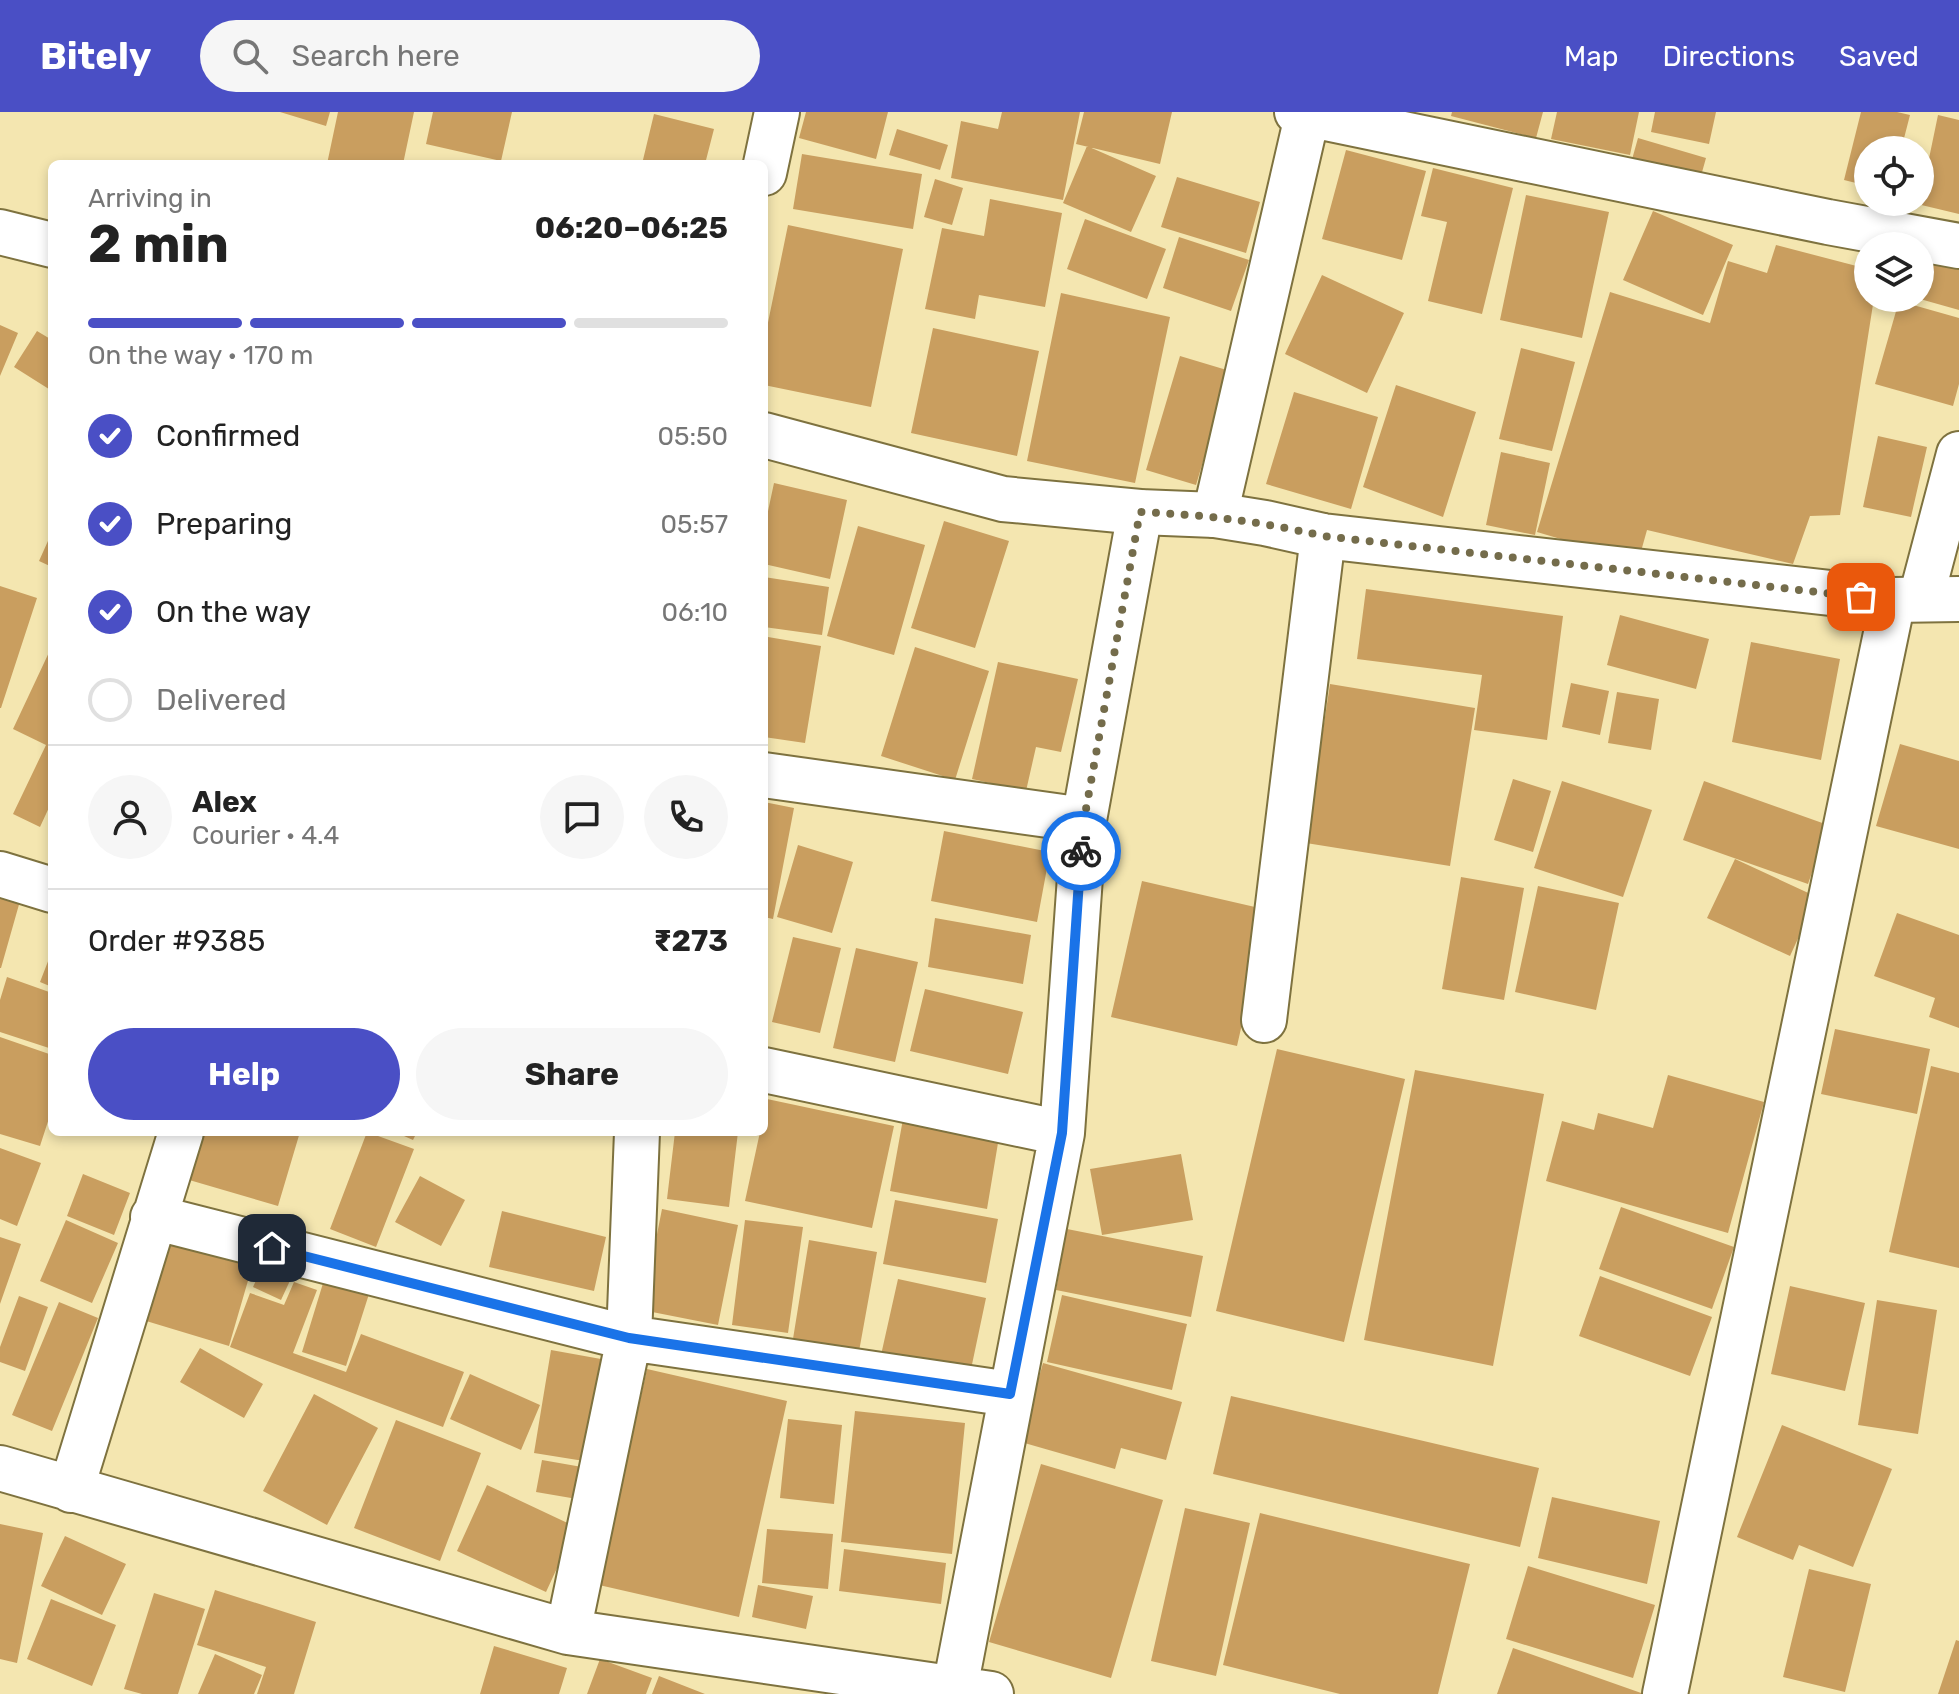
<!DOCTYPE html>
<html lang="en">
<head>
<meta charset="utf-8">
<style>
  :root { --surface:#fff; --page:#f6f6f6; --text:#222; --muted:#767676; --line:#e0e0e0; --accent:#4a4fc5 }
  body { margin:0; font-family:Rubik,sans-serif; background:var(--page); color:var(--text); height:100vh; display:flex; flex-direction:column; font-size:30px; white-space:nowrap }
  * { box-sizing:border-box; margin:0 }
  p { font-size:26px; color:var(--muted) }
  .icon { flex:none; width:44px; height:44px; fill:none; stroke:currentColor; stroke-width:2; stroke-linecap:round; stroke-linejoin:round }
  .map { position:relative; flex:1; overflow:hidden }
  .drawer { position:absolute; left:48px; top:48px; width:720px; height:976px; display:flex; flex-direction:column; background:var(--surface); border-radius:12px; box-shadow:0 4px 12px #0003 }
  .drawer>* { flex:none }
  .tools { position:absolute; left:1854px; top:24px; display:grid; gap:16px }
  .tools a { display:grid; place-items:center; width:80px; height:80px; border-radius:50%; background:var(--surface); box-shadow:0 4px 12px #0003; font-size:40px }
  .pin { position:absolute; display:grid; place-items:center; width:68px; height:68px; color:#fff; margin:-34px; border-radius:16px; box-shadow:0 4px 12px #0006 }
  .courier { position:absolute; display:grid; place-items:center; width:80px; height:80px; margin:-40px; border:6px solid #1a73e8; border-radius:50%; background:#fff; color:#222; box-shadow:0 2px 10px #0007 }
  .overview em { font-style:normal; font-weight:700 }
  .overview div { display:flex; flex-direction:column-reverse }
  .overview { display:flex; align-items:center; justify-content:space-between; height:136px; padding:0 40px }
  h1 { font-size:52px; font-weight:700; line-height:60px }
  .bar { display:grid; grid-template-columns:repeat(4,1fr); gap:12px 8px; align-content:center; height:96px; padding:0 40px }
  .bar i { height:10px; border-radius:6px; background:var(--line) }
  .bar .selected { background:var(--accent) }
  .bar p { grid-column:span 4 }
  .line { display:flex; align-items:center; gap:20px; padding:0 40px; border-top:2px solid var(--line) }
  .line div { flex:1 }
  .round { display:grid; place-items:center; flex:none; width:84px; height:84px; border-radius:42px; background:var(--page) }
  ol { padding:0 40px; list-style:none }
  li { display:flex; align-items:center; gap:24px; height:88px }
  li p { margin-inline-start:auto }
  li .icon { padding:8px; border-radius:50%; background:var(--accent); color:#fff; stroke-width:4 }
  li:last-child { color:var(--muted) }
  li i { width:44px; height:44px; border:4px solid var(--line); border-radius:50% }
  .button { display:flex; gap:16px; margin-top:auto; padding:16px 40px }
  .button a { flex:1; height:92px; border-radius:48px; background:var(--accent); color:#fff; font-size:32px; font-weight:700; line-height:92px; text-align:center }
  .button a+a { background:var(--page); color:var(--text) }
  header { display:flex; align-items:center; gap:48px; box-sizing:border-box; height:112px; padding:0 40px; background:var(--accent); color:#fff }
  header strong { font-size:38px }
  nav { display:flex; gap:44px; margin-inline-start:auto; font-size:28px }
  .search { width:560px; height:72px; background:var(--page); display:flex; align-items:center; gap:20px; box-sizing:border-box; padding:0 28px; border-radius:44px; color:var(--muted); font-size:30px }
  .map>svg:first-child { display:block }
  .building { fill:#c99e5f }
  .lines { fill:none; stroke-linecap:round; stroke-linejoin:round }
  .street-casing { stroke:#7e723f; stroke-width:48 }
  .secondary-casing { stroke:#7e723f; stroke-width:48 }
  .street { stroke:#fff; stroke-width:44 }
  .secondary { stroke:#fff; stroke-width:44 }
  .done { stroke:#746c4b; stroke-width:8; stroke-dasharray:0 14.4 }
  .route { stroke:#1a73e8; stroke-width:10 }
</style>
</head>
<body>
<header>
<strong>Bitely</strong>
<div class="search"><svg class="icon" aria-label="search" viewBox="0 0 24 24"><circle cx="10" cy="10" r="6"/><path d="M15 15l6 6"/></svg>Search here</div>
<nav><a>Map</a><a>Directions</a><a>Saved</a></nav>
</header>
<div class="map">
<svg width="1959" height="1582" viewBox="0 0 1959 1582">
  <rect width="100%" height="100%" fill="#f4e6b0"/>
  <!-- building -->
  <path class="building" d="M280,0H330L326,14Z
    M338,0H414L403,52H327Z
    M433,0H512L501,49L426,32Z
    M806,0H888L876,47L799,26Z
    M1002,0H1080L1063,88L951,66L961,9L998,17Z
    M1084,0H1172L1160,52L1076,32Z
    M1452,0H1543L1536,26L1451,4Z
    M1557,0H1639L1630,43L1551,27Z
    M1655,0H1716L1709,32L1651,20Z
    M1861,0H1897L1910,3L1901,38H1868V74L1844,68Z
    M654,2L714,17L705,52H642Z
    M1938,3L1959,8V102L1913,91L1920,90Z
    M897,17L948,33L940,58L889,43Z
    M1638,26L1706,46L1699,71L1631,51Z
    M1087,34L1156,64L1131,120L1063,91Z
    M1346,38L1426,59L1402,148L1322,127Z
    M802,42L922,62L913,117L793,97Z
    M1433,56L1513,76L1482,202L1428,189L1447,110L1421,104Z
    M1177,65L1260,90L1246,141L1161,115Z
    M935,67L963,76L952,113L924,105Z
    M1526,83L1609,100L1582,226L1500,208Z
    M990,87L1062,101L1045,195L979,183L975,207L925,197L942,116L984,124Z
    M1653,99L1733,133L1703,203L1623,168Z
    M1085,107L1166,137L1147,187L1067,157Z
    M788,113L903,137L871,295L764,273V230Z
    M1179,125L1249,148L1231,199L1163,176Z
    M1776,133L1868,157V186H1874L1840,403L1810,404L1793,452L1647,418L1638,450L1537,420L1610,180L1710,211L1728,149L1767,161Z
    M1920,134L1959,142V198L1920,187Z
    M1322,163L1404,201L1367,281L1285,242Z
    M1061,181L1170,205L1135,371L1027,349Z
    M1899,189L1959,206V272L1953,294L1875,272Z
    M0,213L18,221L0,264Z
    M933,216L1039,239L1017,344L911,321Z
    M37,219L52,228V279L14,255Z
    M1521,236L1575,250L1552,339L1499,327Z
    M1180,244L1230,259L1196,373L1146,358Z
    M1396,273L1476,300L1443,405L1363,375Z
    M1294,280L1378,305L1351,397L1266,372Z
    M1878,324L1927,335L1911,405L1863,395Z
    M1501,340L1550,351L1535,423L1486,413Z
    M774,371L847,388L830,467L764,452V418Z
    M944,409L1009,429L975,536L911,516Z
    M858,414L925,433L894,543L827,524Z
    M52,420V455L39,449Z
    M764,465L829,475L822,523L764,515Z
    M0,474L37,486L1,596H0Z
    M1366,477L1563,504L1547,628L1474,618L1482,563L1357,547Z
    M1620,503L1709,527L1696,577L1607,553Z
    M768,525L821,534L805,631L764,625V548Z
    M1751,530L1840,547L1821,648L1732,630Z
    M52,534V689L40,715L13,702L46,633L13,617Z
    M915,535L989,559L955,668L881,644Z
    M998,550L1078,567L1061,640L1036,635L1026,679L972,667Z
    M1571,571L1609,579L1600,623L1562,615Z
    M1330,572L1475,596L1450,754L1306,731Z
    M1617,580L1659,587L1651,638L1608,631Z
    M1900,632L1959,649V737L1876,714Z
    M1513,667L1551,679L1533,740L1494,728Z
    M1562,669L1652,698L1623,785L1534,756Z
    M1704,669L1828,713L1808,772L1683,728Z
    M764,690L794,696L773,807L764,805Z
    M944,719L1050,740L1037,810L931,789Z
    M798,733L853,750L832,821L777,805Z
    M1735,747L1817,785L1790,844L1707,806Z
    M1461,765L1524,776L1504,888L1442,877Z
    M1142,769L1268,798L1237,934L1111,905Z
    M1538,774L1619,791L1596,898L1515,880Z
    M0,783L20,789L1,856H0Z
    M1897,801L1959,823V916L1929,905L1935,886L1874,864Z
    M935,806L1031,823L1023,872L928,855Z
    M793,825L841,836L820,921L772,910Z
    M856,836L918,850L895,950L833,936Z
    M52,839V875L40,870Z
    M7,865L52,881V937L0,920V888Z
    M925,877L1023,900L1008,962L910,939Z
    M1835,917L1930,937L1917,1002L1821,982Z
    M0,925L52,943V997L40,1034L0,1022Z
    M1277,937L1405,967L1344,1230L1216,1199Z
    M1931,954L1959,961V1156L1889,1140Z
    M1415,958L1544,982L1493,1254L1364,1228Z
    M1668,963L1764,990L1728,1121L1546,1069L1562,1009L1594,1018L1598,1001L1653,1016Z
    M767,987L894,1014L872,1116L745,1089L760,1020H764Z
    M903,1007L999,1025L987,1097L890,1079Z
    M193,1020H300L278,1094L179,1065Z
    M367,1020L414,1037L376,1135L330,1117Z
    M395,1020H417L413,1028Z
    M675,1020H738L729,1095L667,1087Z
    M0,1036L41,1051L17,1114L0,1107Z
    M1181,1042L1193,1108L1102,1123L1090,1057Z
    M83,1062L130,1081L114,1123L67,1104Z
    M420,1064L465,1088L441,1134L395,1110Z
    M895,1088L998,1107L986,1171L883,1152Z
    M1621,1095L1734,1135L1712,1197L1599,1157Z
    M662,1097L738,1113L718,1213L642,1198Z
    M502,1099L606,1125L594,1179L489,1155Z
    M66,1108L118,1131L92,1191L40,1169Z
    M745,1108L803,1115L788,1221L732,1213Z
    M1067,1117L1203,1144L1191,1205L1056,1178Z
    M158,1120L254,1148L229,1234L133,1205Z
    M0,1125L21,1132L0,1192Z
    M809,1128L877,1140L858,1245L792,1233Z
    M266,1147L294,1160L281,1188L253,1175Z
    M1600,1164L1712,1205L1690,1264L1579,1224Z
    M898,1167L986,1186L970,1262L881,1243Z
    M324,1168L369,1182L346,1254L302,1240Z
    M294,1170L317,1178L293,1241L346,1260L361,1222L464,1260L443,1315L230,1235L250,1181L284,1193Z
    M1790,1174L1865,1191L1845,1279L1771,1262Z
    M1062,1183L1187,1212L1172,1278L1047,1250Z
    M19,1184L48,1195L25,1259L0,1250V1235Z
    M1877,1188L1937,1198L1918,1322L1858,1313Z
    M59,1190L98,1206L52,1319L12,1303Z
    M200,1236L263,1272L244,1306L180,1270Z
    M551,1238L601,1247L584,1349L534,1341Z
    M1043,1251L1182,1290L1166,1348L1121,1336L1115,1357L1021,1330Z
    M647,1257L787,1289L739,1505L599,1473Z
    M470,1262L540,1293L521,1338L450,1307Z
    M314,1282L378,1316L327,1413L263,1379Z
    M1231,1284L1539,1356L1520,1435L1213,1362Z
    M855,1299L965,1311L952,1442L841,1430Z
    M788,1307L842,1313L834,1392L780,1386Z
    M396,1308L481,1341L440,1449L354,1416Z
    M1782,1313L1892,1357L1853,1455L1799,1433L1793,1448L1737,1425Z
    M542,1348L582,1355L577,1387L536,1380Z
    M1041,1352L1163,1388L1111,1566L989,1530Z
    M487,1373L576,1415L546,1480L457,1439Z
    M1552,1385L1660,1409L1647,1472L1538,1446Z
    M1185,1396L1250,1411L1216,1564L1151,1549Z
    M1260,1401L1470,1452L1438,1582H1340L1223,1553Z
    M0,1412L43,1421L17,1551L0,1547Z
    M767,1417L833,1422L828,1477L762,1471Z
    M65,1424L126,1452L102,1503L41,1474Z
    M844,1437L946,1451L941,1492L839,1479Z
    M1528,1454L1655,1493L1633,1566L1506,1527Z
    M1809,1457L1871,1472L1845,1580L1783,1565Z
    M758,1473L813,1484L806,1517L752,1505Z
    M215,1478L316,1510L294,1582H257L266,1555L197,1533Z
    M154,1481L205,1497L178,1582H142L124,1577Z
    M51,1487L116,1513L92,1574L27,1547Z
    M1956,1528L1959,1529V1582H1938Z
    M494,1534L567,1556L559,1582H480Z
    M1513,1536L1644,1582H1497Z
    M215,1542L262,1563L254,1582H198Z
    M600,1547L652,1566L646,1582H587Z
    M659,1564L705,1582H652Z"/>
  <g class="lines">
    <defs>
      <path id="street" d="M1297,0L1828,110L1959,134
        M764,61L777,0
        M1215,403L1308,0
        M1921,486L1959,342
        M764,663L1084,708
        M0,762L52,778
        M1264,908L1323,424
        M764,958L1062,1021
        M153,1105L629,1226L1010,1282
        M0,1356L568,1520L991,1582
        M71,1378L181,1020
        M568,1520L629,1226L637,1020
        M955,1576L1062,1021L1084,708L1140,400
        M1665,1582L1893,488"/>
      <path id="secondary" d="M0,120L52,133
        M764,323L1003,387L1140,400L1215,403L1265,411L1323,424L1893,488L1959,487"/>
    </defs>
    <!-- street casing -->
    <use href="#street" class="street-casing"/>
    <!-- secondary casing -->
    <use href="#secondary" class="secondary-casing"/>
    <!-- street -->
    <use href="#street" class="street"/>
    <!-- secondary -->
    <use href="#secondary" class="secondary"/>
  </g>
  <g class="lines">
    <!-- done -->
    <path class="done" d="M1081,739L1084,708L1140,400C1207,403 1258,409 1323,424L1861,485"/>
    <!-- route -->
    <path class="route" d="M272,1136L629,1226L1010,1282L1062,1021L1081,739"/>
  </g>
</svg>
<div class="tools">
<a><svg class="icon" aria-label="locate" viewBox="0 0 24 24"><circle cx="12" cy="12" r="6"/><path d="M12 2v4M12 18v4M2 12h4M18 12h4"/></svg></a>
<a><svg class="icon" aria-label="layers" viewBox="0 0 24 24"><path d="M12 4l9 5-9 5-9-5zM3 14l9 5 9-5"/></svg></a>
</div>
<div class="pin" style="left:1861px;top:485px;background:#ea580c"><svg class="icon" aria-label="bag" viewBox="0 0 24 24"><path d="M5 8h14l-1 12H6zM9 8a3 3 0 0 1 6 0"/></svg></div>
<div class="pin" style="left:272px;top:1136px;background:#1f2937"><svg class="icon" aria-label="home" viewBox="0 0 24 24"><path d="M3 11l9-7 9 7M6 9v11h12V9"/></svg></div>
<div class="courier" style="left:1081px;top:739px"><svg class="icon" aria-label="bike" viewBox="0 0 24 24"><circle cx="6" cy="16" r="4"/><circle cx="18" cy="16" r="4"/><path d="M6 16l4-8h5l3 8M10 8l3 8H6M13 5h3"/></svg></div>
<section class="drawer">
<div class="overview"><div><h1>2 min</h1><p>Arriving in</p></div><em>06:20–06:25</em></div>
<div class="bar"><i class="selected"></i><i class="selected"></i><i class="selected"></i><i></i><p>On the way · 170 m</p></div>
<ol>
<li><svg class="icon" aria-label="check" viewBox="0 0 24 24"><path d="M5 12l5 5 9-10"/></svg>Confirmed<p>05:50</p></li>
<li><svg class="icon" aria-label="check" viewBox="0 0 24 24"><path d="M5 12l5 5 9-10"/></svg>Preparing<p>05:57</p></li>
<li><svg class="icon" aria-label="check" viewBox="0 0 24 24"><path d="M5 12l5 5 9-10"/></svg>On the way<p>06:10</p></li>
<li><i></i>Delivered</li>
</ol>
<div class="line" style="height:144px"><a class="round"><svg class="icon" aria-label="person" viewBox="0 0 24 24"><circle cx="12" cy="8" r="4"/><path d="M4 21q1-7 8-7t8 7"/></svg></a><div><b>Alex</b><p>Courier · 4.4</p></div><a class="round"><svg class="icon" aria-label="chat" viewBox="0 0 24 24"><path d="M4 5h16v11H9l-5 4z"/></svg></a><a class="round"><svg class="icon" aria-label="phone" viewBox="0 0 24 24"><path d="M5 4h4l2 5-3 2q2 4 5 5l2-3 5 2v4C11 20 4 13 5 4z"/></svg></a></div>
<div class="line" style="height:104px"><div>Order #9385</div><b>₹273</b></div>
<div class="button"><a>Help</a><a>Share</a></div>
</section>
</div>
</body>
</html>
